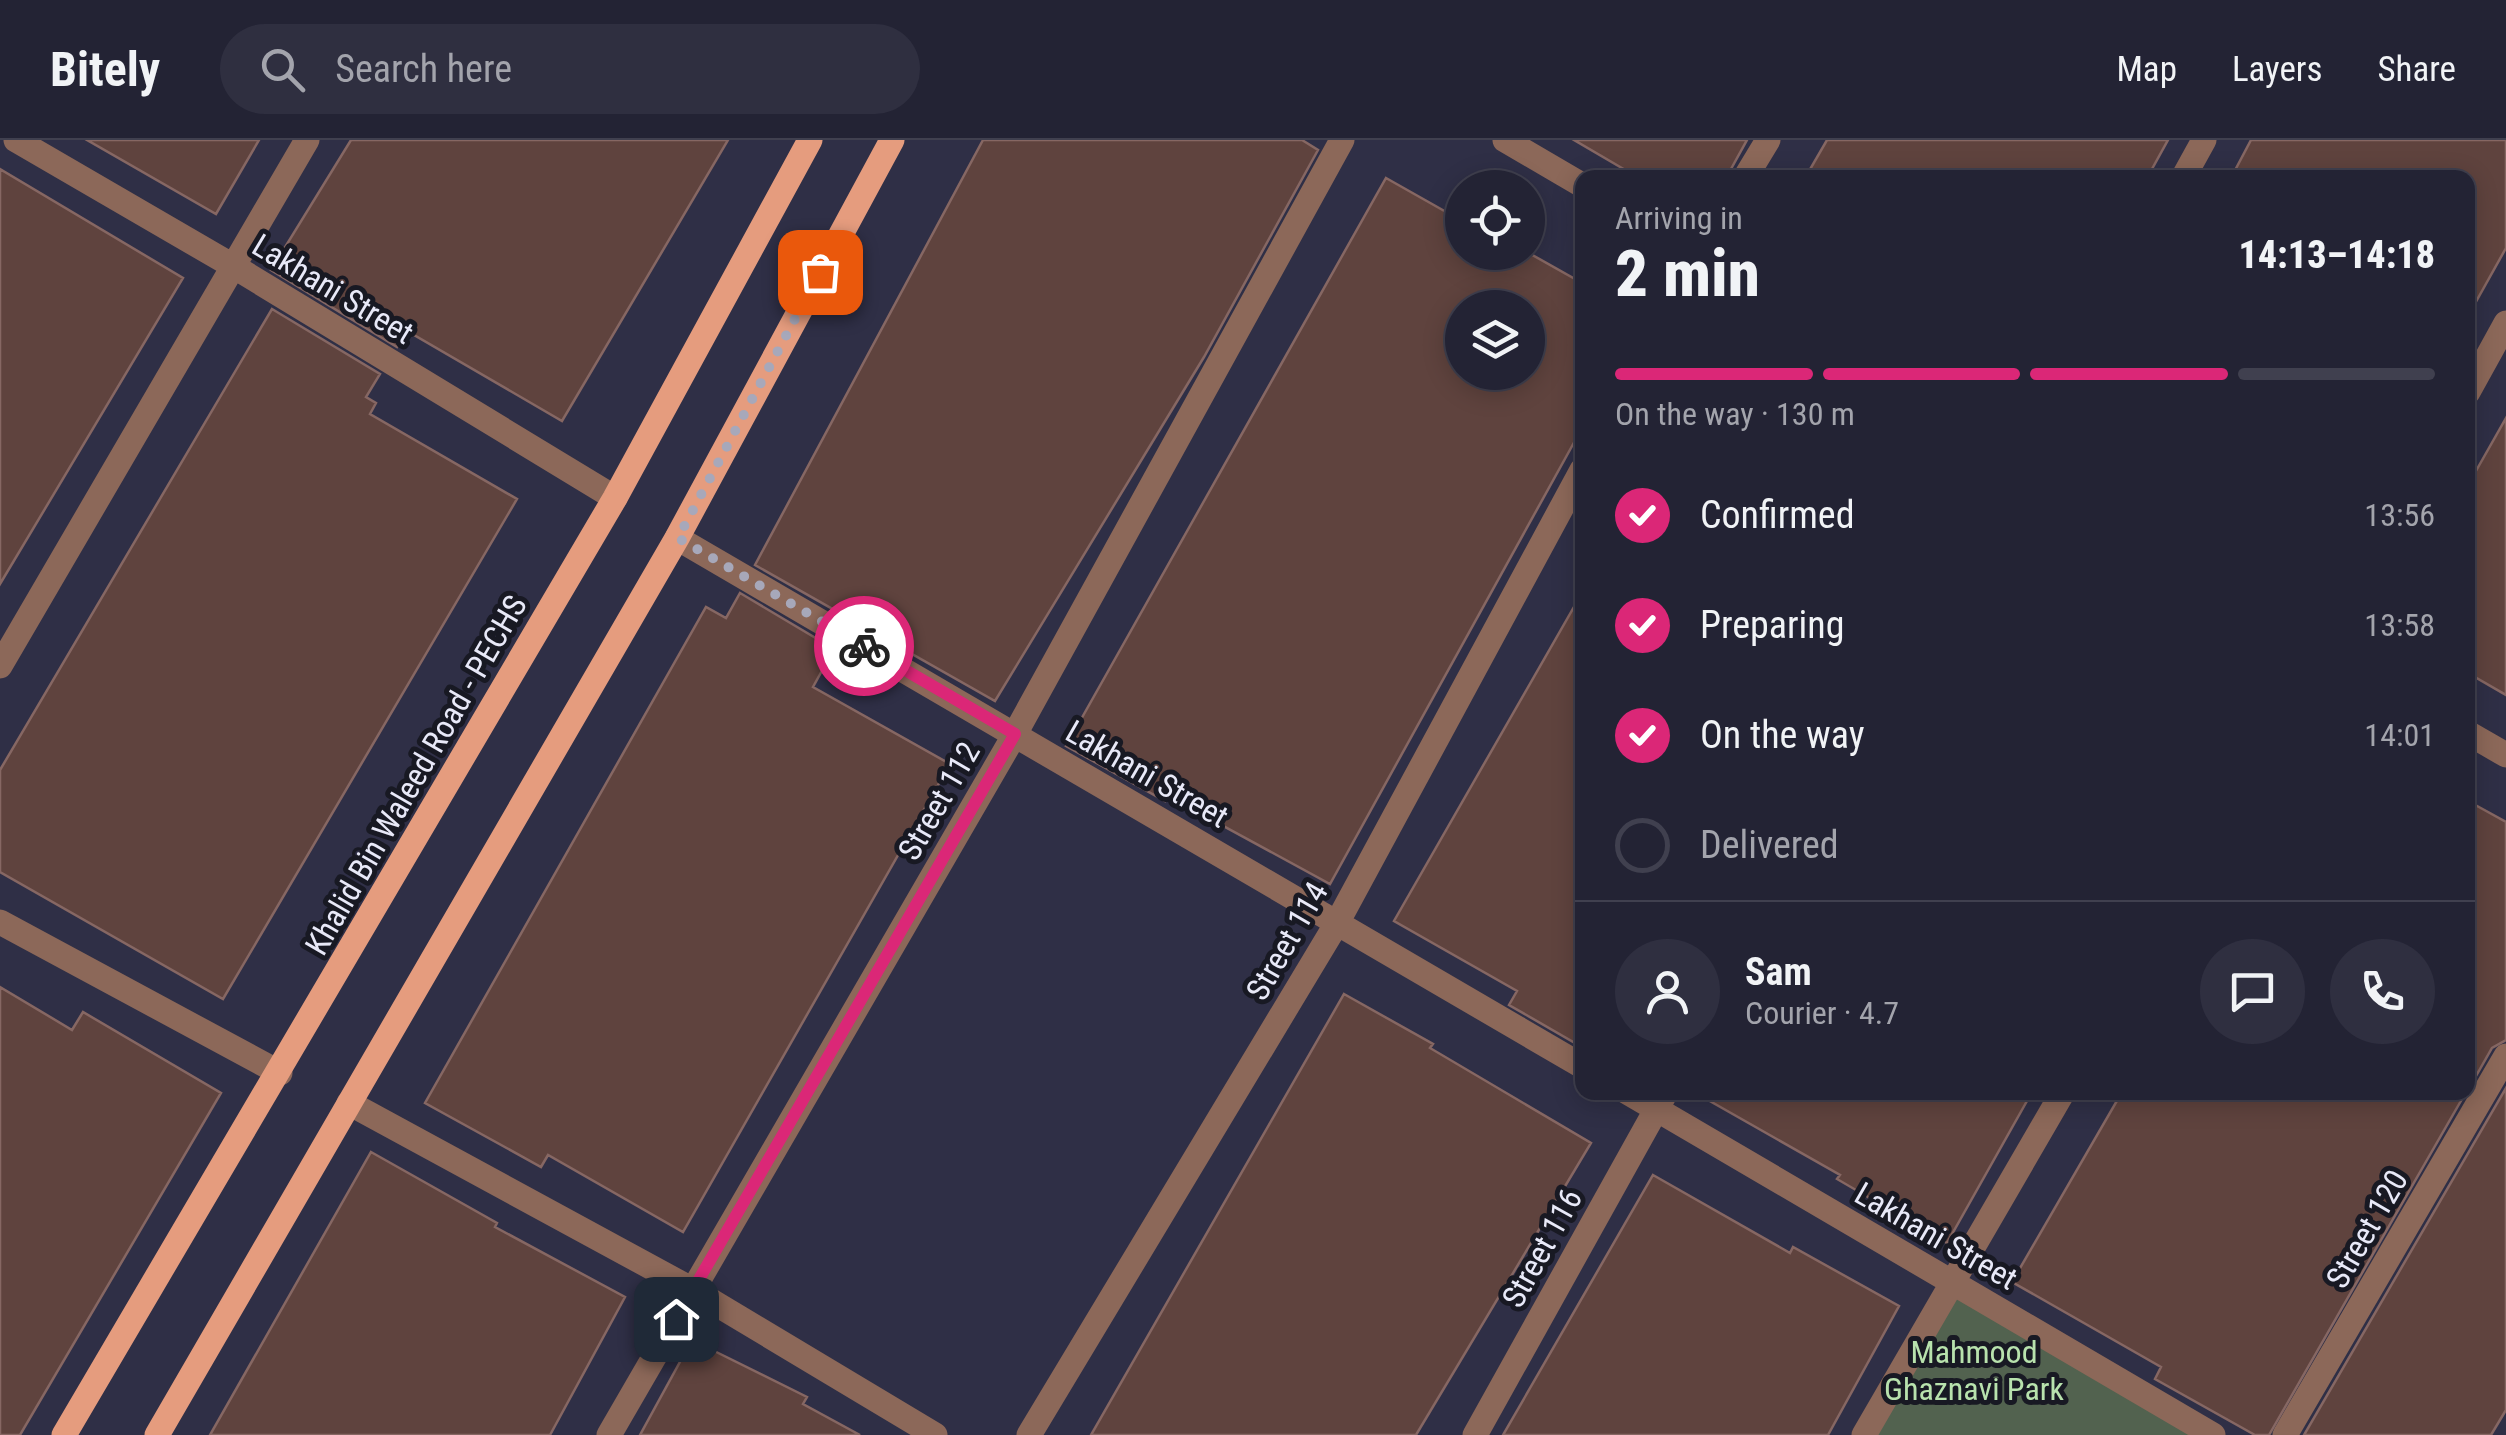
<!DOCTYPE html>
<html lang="en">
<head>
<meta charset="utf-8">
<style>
  :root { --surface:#232334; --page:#2f2f40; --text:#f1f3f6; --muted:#a3a4ac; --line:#40404f; --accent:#db2777 }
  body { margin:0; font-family:"Roboto Condensed",sans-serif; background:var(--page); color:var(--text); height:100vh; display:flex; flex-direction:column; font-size:38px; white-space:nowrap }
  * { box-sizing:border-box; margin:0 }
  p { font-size:32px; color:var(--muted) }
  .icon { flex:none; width:55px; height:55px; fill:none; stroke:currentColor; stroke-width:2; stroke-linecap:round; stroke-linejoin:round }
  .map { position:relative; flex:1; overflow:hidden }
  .side { position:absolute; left:1575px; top:30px; width:900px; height:930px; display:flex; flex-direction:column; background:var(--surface); border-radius:20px; box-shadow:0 5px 25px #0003,0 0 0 2px var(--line) }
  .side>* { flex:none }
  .controls { position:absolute; left:1445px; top:30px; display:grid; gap:20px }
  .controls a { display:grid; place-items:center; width:100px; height:100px; border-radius:50%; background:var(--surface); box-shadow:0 5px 25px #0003,0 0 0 2px var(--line); font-size:50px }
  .pin { position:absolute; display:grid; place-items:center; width:85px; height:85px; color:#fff; margin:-42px; border-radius:20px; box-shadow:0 5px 15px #0006 }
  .courier { position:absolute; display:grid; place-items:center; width:100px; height:100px; margin:-50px; border:8px solid #db2777; border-radius:50%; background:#fff; color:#222; box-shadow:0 2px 12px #0007 }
  .summary em { font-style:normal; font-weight:800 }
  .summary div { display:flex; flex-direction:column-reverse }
  .summary { display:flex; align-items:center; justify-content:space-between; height:170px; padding:0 40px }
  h1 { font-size:65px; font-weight:800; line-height:75px }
  .bar { display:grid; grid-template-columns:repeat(4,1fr); gap:15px 10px; align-content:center; height:120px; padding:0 40px }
  .bar i { height:12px; border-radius:8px; background:var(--line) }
  .bar .active { background:var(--accent) }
  .bar p { grid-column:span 4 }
  .line { display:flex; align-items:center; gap:25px; padding:0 40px; border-top:2px solid var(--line) }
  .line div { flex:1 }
  .round { display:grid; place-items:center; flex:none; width:105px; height:105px; border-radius:52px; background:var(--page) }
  ol { padding:0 40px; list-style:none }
  li { display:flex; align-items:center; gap:30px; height:110px }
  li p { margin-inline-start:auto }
  li .icon { padding:10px; border-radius:50%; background:var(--accent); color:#fff; stroke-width:4 }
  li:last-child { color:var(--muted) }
  li i { width:55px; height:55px; border:5px solid var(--line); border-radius:50% }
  header { display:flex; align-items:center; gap:60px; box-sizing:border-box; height:140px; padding:0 50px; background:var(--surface); border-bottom:2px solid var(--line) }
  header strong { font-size:48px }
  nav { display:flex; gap:55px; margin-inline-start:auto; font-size:35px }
  .search { width:700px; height:90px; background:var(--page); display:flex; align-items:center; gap:25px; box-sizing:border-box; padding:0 35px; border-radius:55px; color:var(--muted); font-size:38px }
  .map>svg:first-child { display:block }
  .green { fill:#52624f }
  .building { fill:#5f433e; stroke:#866763; stroke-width:2.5; fill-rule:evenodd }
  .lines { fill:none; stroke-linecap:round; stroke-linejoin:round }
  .minor { stroke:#8c6859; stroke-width:25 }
  .major { stroke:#e59c7e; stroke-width:25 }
  .done { stroke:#a7a8ba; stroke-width:10; stroke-dasharray:0 18 }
  .route { stroke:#db2777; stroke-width:12 }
  .labels { text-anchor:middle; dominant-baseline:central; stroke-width:10; stroke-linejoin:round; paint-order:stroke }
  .street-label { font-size:32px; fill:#e8e9f8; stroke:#181923 }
  .park-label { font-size:32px; fill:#b8e2ad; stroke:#181923 }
</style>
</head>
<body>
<header>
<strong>Bitely</strong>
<div class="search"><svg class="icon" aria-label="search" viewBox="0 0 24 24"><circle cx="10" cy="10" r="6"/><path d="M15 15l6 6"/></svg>Search here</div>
<nav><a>Map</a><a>Layers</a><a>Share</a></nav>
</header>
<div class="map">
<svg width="2506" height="1295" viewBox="0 0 2506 1295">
  <rect width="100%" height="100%" fill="#2f2f46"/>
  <!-- green -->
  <path class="green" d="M1952,1142L2213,1295H1864Z"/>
  <!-- building -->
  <path class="building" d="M87,0H259L216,74Z
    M351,0H728L562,281L407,191L397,207L271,130Z
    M983,0H1302L1318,10L1204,217L995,561L755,425Z
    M1574,0H1747L1726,38H1639Z
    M1827,0H2168L2147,38H1805Z
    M2251,0H2506V108L2468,176V38H2231Z
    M0,29L183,138L0,444Z
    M1386,38L1462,81V112H1527L1582,143V288L1330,744L1168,656L1165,661L1066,606ZM1462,168H1528V232H1462Z
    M272,169L380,234L366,257L376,263L370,274L517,359L223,859L0,732V630Z
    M2506,278V555L2468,533V345Z
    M740,453L834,509L813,547L950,624L683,1092L548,1015L541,1027L425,963L706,467L726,478Z
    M1582,453V907L1509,865L1517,851L1394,781Z
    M2468,661L2506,682V900L2492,908L2468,950Z
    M0,847L72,890L83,872L221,953L20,1295H0Z
    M1344,854L1433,904L1430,908L1591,1003L1416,1295H1091Z
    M2506,948V1270L2491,1295H2304Z
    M1694,952H2032L1947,1103L1837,1039L1840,1035Z
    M2122,952H2466L2269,1295H2255L2155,1239L2161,1227L2012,1142Z
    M371,1012L497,1083L495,1087L625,1157L550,1295H210Z
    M1653,1035L1790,1113L1793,1107L1899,1166L1828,1295H1503Z
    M692,1200L807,1257L803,1264L860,1295H640Z"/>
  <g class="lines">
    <!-- minor -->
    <path class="minor" d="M16,0L233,126L615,358
      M1505,0L1582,45
      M1745,38L1768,0
      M2183,38L2204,0
      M2468,252L2506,183
      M677,398L1582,926
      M0,526L307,0
      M2468,593L2506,615
      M0,782L280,933
      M1627,952L2213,1295
      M349,963L693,1150L935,1295
      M609,1295L1015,594L1342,0
      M1029,1295L1337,783L1582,330
      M1475,1295L1666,952
      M1864,1295L2063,952
      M2285,1295L2506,916"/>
    <!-- major -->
    <path class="major" d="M64,1295L615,358L810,0
      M157,1295L677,398L892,0"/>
  </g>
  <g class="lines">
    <!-- done -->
    <path class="done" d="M820,132L678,398L864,506"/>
    <!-- route -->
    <path class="route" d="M676,1179L1015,594L864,506"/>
  </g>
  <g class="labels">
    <!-- street labels -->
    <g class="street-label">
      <text transform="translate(333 149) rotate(31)">Lakhani Street</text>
      <text transform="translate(1147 634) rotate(30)">Lakhani Street</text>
      <text transform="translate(416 635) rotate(-60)">Khalid Bin Waleed Road - PECHS</text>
      <text transform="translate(939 661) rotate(-60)">Street 112</text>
      <text transform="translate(1287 801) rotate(-60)">Street 114</text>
      <text transform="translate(2367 1089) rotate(-60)">Street 120</text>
      <text transform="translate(1936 1096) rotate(30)">Lakhani Street</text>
      <text transform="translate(1542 1108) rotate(-61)">Street 116</text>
    </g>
    <!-- park labels -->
    <g class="park-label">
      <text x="1974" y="1212">Mahmood<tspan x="1974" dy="37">Ghaznavi Park</tspan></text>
    </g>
  </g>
</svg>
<div class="controls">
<a><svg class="icon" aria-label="locate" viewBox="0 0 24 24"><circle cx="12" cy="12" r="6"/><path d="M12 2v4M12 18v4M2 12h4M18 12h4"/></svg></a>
<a><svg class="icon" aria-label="layers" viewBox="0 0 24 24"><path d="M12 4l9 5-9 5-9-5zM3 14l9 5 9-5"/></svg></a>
</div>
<div class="pin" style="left:820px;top:132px;background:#ea580c"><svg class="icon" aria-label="bag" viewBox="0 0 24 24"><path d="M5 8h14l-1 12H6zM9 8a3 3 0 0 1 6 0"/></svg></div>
<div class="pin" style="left:676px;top:1179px;background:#1f2937"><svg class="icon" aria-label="home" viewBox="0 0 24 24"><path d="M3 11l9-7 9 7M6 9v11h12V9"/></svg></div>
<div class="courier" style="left:864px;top:506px"><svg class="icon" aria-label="bike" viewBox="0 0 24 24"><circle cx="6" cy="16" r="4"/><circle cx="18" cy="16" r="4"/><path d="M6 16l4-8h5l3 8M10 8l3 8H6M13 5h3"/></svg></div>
<section class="side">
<div class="summary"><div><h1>2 min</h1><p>Arriving in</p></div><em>14:13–14:18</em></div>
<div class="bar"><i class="active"></i><i class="active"></i><i class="active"></i><i></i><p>On the way · 130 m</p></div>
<ol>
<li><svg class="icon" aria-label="check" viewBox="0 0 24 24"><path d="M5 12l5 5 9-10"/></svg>Confirmed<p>13:56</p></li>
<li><svg class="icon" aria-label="check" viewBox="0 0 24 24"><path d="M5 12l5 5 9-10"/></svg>Preparing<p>13:58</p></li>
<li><svg class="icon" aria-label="check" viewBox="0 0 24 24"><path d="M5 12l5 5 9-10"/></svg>On the way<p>14:01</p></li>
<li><i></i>Delivered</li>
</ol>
<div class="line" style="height:180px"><a class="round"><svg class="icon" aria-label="person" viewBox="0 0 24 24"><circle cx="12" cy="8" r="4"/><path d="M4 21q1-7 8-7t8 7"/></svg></a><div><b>Sam</b><p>Courier · 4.7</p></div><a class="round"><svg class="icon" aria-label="chat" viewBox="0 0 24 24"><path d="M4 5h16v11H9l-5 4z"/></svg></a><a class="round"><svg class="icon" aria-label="phone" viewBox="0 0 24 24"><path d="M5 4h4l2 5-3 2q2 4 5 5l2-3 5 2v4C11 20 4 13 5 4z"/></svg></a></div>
</section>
</div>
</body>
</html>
